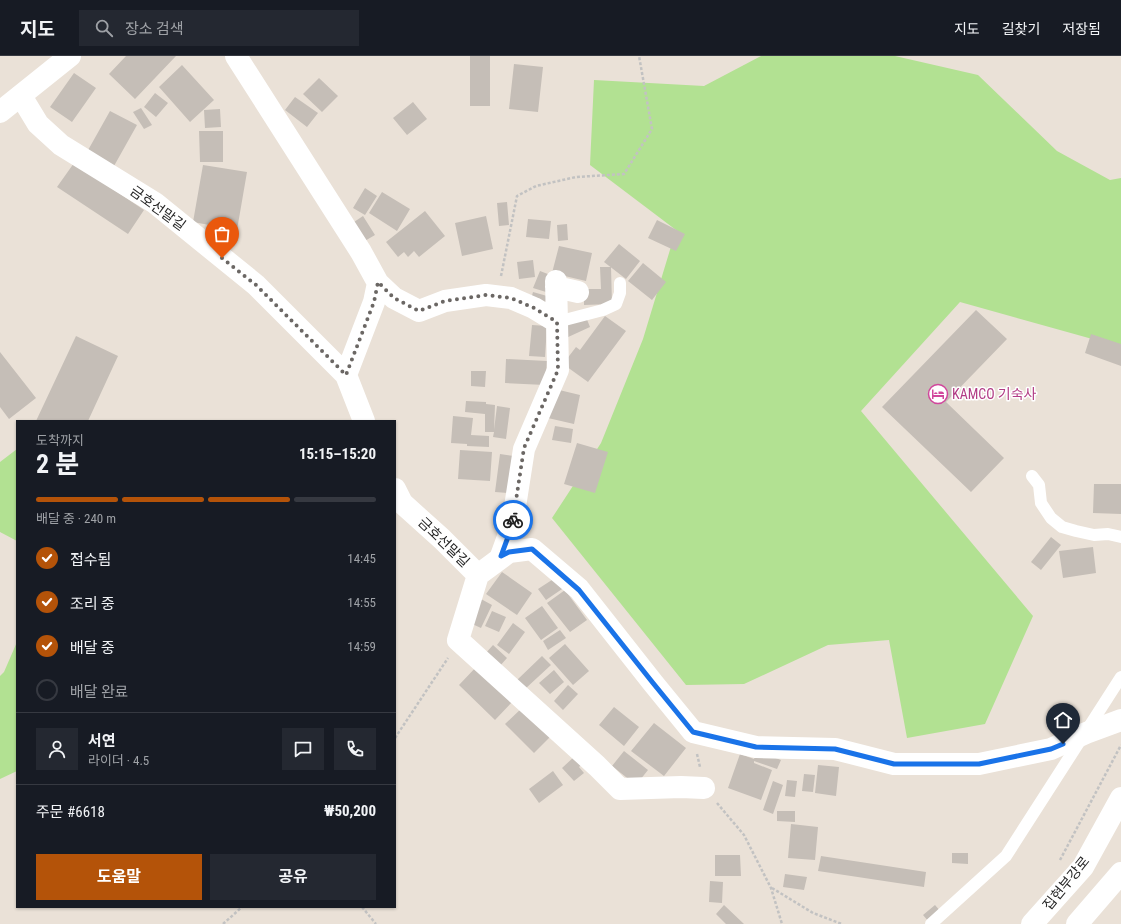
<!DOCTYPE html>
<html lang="ko">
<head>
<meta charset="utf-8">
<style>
  :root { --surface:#171b24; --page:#242831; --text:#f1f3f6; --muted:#9ea1a6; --line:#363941; --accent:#b45309 }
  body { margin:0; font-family:"Roboto Condensed","Noto Sans KR",sans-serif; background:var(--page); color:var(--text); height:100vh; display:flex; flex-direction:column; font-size:15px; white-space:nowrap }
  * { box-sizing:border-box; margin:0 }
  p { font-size:13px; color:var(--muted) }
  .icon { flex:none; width:22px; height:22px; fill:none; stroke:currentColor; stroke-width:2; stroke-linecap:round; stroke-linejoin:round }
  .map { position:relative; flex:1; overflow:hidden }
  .side { position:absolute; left:16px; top:364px; width:380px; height:488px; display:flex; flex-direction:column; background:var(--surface); border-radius:0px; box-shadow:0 1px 3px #0004 }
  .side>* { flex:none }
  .pin { position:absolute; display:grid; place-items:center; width:34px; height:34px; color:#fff; margin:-41px -17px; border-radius:50% 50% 50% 0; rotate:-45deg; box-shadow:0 0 4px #0007 }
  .pin .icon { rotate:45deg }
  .courier { position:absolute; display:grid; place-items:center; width:40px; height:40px; margin:-20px; border:3px solid #1a73e8; border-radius:50%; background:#fff; color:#222; box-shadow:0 1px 5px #0007 }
  .overview em { font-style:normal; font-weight:700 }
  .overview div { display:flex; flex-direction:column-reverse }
  .overview { display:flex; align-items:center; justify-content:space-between; height:68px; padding:0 20px }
  h1 { font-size:26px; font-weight:700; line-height:30px }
  .bar { display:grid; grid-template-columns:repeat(4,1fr); gap:6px 4px; align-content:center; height:48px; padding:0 20px }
  .bar i { height:5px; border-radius:3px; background:var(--line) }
  .bar .current { background:var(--accent) }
  .bar p { grid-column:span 4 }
  .line { display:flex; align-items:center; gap:10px; padding:0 20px; border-top:1px solid var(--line) }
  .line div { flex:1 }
  .round { display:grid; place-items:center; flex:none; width:42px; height:42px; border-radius:0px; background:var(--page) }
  ol { padding:0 20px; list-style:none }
  li { display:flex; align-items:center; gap:12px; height:44px }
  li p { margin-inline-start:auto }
  li .icon { padding:4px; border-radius:50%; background:var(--accent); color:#fff; stroke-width:4 }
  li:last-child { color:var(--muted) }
  li i { width:22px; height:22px; border:2px solid var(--line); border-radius:50% }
  .button { display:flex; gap:8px; margin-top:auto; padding:8px 20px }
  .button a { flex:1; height:46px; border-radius:0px; background:var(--accent); color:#fff; font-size:16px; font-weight:700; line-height:46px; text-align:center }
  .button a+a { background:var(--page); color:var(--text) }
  header { display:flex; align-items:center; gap:24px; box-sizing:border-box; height:56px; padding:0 20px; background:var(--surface); border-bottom:1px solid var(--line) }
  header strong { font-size:19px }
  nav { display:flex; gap:22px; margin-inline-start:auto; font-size:14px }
  .search { width:280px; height:36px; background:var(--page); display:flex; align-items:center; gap:10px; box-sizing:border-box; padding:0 14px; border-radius:0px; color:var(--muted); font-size:15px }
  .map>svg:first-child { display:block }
  .green { fill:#b2e192 }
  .building { fill:#c5beb7 }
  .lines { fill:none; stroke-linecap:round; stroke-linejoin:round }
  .path { stroke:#c2c2c2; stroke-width:2.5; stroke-dasharray:3 2; stroke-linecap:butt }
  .service { stroke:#fff; stroke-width:12 }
  .minor { stroke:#fff; stroke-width:22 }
  .tertiary { stroke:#fff; stroke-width:22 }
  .secondary { stroke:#fff; stroke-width:22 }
  .done { stroke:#6b6764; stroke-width:4; stroke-dasharray:0 7.2 }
  .route { stroke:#1a73e8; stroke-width:5 }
  .labels { text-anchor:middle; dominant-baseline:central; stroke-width:3; stroke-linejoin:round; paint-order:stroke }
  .street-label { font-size:14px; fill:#262626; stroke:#fff }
  .hotel-label { font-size:14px; fill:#b23c85; stroke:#fff; text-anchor:start }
</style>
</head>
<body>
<header>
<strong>지도</strong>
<div class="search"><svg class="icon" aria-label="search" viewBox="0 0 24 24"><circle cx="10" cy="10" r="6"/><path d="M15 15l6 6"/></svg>장소 검색</div>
<nav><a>지도</a><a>길찾기</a><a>저장됨</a></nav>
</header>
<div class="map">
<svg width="1121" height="868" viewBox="0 0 1121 868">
  <rect width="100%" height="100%" fill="#eae1d7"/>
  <!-- green -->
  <path class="green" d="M761,0H895L978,19L1057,95L1110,124L1121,122V291L960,246L861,355L1033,560L985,668L907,682L889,584L828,589L744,628L686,629L552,462L601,387L643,283L676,174L590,109L594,24L704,30Z
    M17,393V485L0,476V406Z
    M17,586V715L0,723V620L4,616Z"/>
  <!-- building -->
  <path class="building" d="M126,0H176L135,43L109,18Z
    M470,0H490V50H470Z
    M514,8L543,11L538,56L509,53Z
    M182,9L214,44L190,66L159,31Z
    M74,17L96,32L72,66L50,51Z
    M319,22L338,40L322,56L303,38Z
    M155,37L168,47L156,61L144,51Z
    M295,41L318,57L307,71L285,54Z
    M413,46L427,63L407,79L393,62Z
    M141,52L152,69L144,73L133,56Z
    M220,53L221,71L205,72L204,54Z
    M110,55L137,69L114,110L87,96Z
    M199,75H223V106H200Z
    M74,107L144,154L128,178L57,131Z
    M203,109L247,116L237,174L193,166Z
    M365,132L377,140L365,159L353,152Z
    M382,136L410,153L397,175L369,157Z
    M507,146L509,169L499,170L497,147Z
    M425,155L445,180L419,201L414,195L408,201L404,196L398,201L386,186Z
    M363,160L375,179L363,186L351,168Z
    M486,160L493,193L462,200L455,167Z
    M528,163L551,165L549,183L526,181Z
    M657,164L685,178L676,195L648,182Z
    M567,168L568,184L558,185L557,169Z
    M619,188L640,205L626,223L604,206Z
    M559,190L592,197L586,225L552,217Z
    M533,204L535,221L519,223L517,206Z
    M643,207L666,226L652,244L628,225Z
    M600,211H611L612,248L584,249V233H601Z
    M540,215L553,220L546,236L533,232Z
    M533,236L547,240L544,251L530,247Z
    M976,254L1007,283L946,346L1004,402L971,436L882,351Z
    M605,260L626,275L588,326L563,308L576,291L580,294Z
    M586,261L590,271L566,282L561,271Z
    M532,269L547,270L545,301L529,300Z
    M1091,278L1121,288V310L1085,297Z
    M76,280L118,300L88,365H36Z
    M0,296L36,342L9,363L0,351Z
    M506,303L547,305L545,329L505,327Z
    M471,315H486L485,331L471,330Z
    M555,333L580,339L574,368L548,362Z
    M466,345L486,346V348L495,349L494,374L497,350L510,352L506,383L493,381L494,376H485V358L465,356Z
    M453,360L473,362L471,379L489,380V391L467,390V388L451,387Z
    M555,370L573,373L571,387L552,384Z
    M577,387L608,396L595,437L564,428Z
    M460,394L492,396L490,425L458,423Z
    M500,398L514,400L508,437L495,436Z
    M1094,428H1121V458L1093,457Z
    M1051,481L1061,489L1041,514L1031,506Z
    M1093,491L1096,517L1063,522L1059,495Z
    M502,516L532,537L517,559L486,538Z
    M558,520L565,531L546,544L538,533Z
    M565,534L587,564L570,576L547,547Z
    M481,543L492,549L481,572L470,567Z
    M542,550L558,572L541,584L525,562Z
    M492,555L506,561L499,576L485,570Z
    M513,567L525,576L509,598L497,589Z
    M560,574L566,582L548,594L543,585Z
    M565,588L589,615L573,629L549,602Z
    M493,589L507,602L499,611L485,598Z
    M542,600L551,609L525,633L517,624Z
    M478,609L514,644L495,664L459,629Z
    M554,614L564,626L550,638L539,627Z
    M568,629L578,638L563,654L554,645Z
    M524,650L552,679L534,697L505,668Z
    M614,651L639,671L624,690L599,669Z
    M654,667L686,692L664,720L631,695Z
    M624,695L648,714L636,729L612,710Z
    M757,695L781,704L777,713L754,705V707L772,714L761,744L728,732L740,698L754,703Z
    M575,700L582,708L579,711L584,717L574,725L562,712Z
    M818,709L839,711L836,740L815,737Z
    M553,715L563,729L539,747L529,733Z
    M804,718L815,719L813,736L802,735Z
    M787,724L797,725L795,741L785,740Z
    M773,725L783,729L773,758L763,754Z
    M777,755H795V766L777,765Z
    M791,768L818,771L815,804L788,802Z
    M952,797H968V808L952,807Z
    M715,799H740L741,820H715Z
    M821,800L926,816L924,831L818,815Z
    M785,818L807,821L804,834L783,831Z
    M710,825L723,826L722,847L709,846Z
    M724,849L744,868H726L716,858Z
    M935,849L941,856L929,866L923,859Z"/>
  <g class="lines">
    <!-- path -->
    <path class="path" d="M501,220L517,140L536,130L576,121L624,118L652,73L639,0
      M395,682L448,602
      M697,698L700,711
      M717,747L744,779L771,832L782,868
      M1060,804L1121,689
      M772,832L813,857L842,868
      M362,851L376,868
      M223,868L242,851"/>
    <!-- service -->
    <path class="service" d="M557,266L603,254L616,248L620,237V227
      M1032,420L1039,429L1041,447L1051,462L1062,471L1076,475L1094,479L1108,478L1121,481
      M931,868L1006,800L1121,621"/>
    <!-- minor -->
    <path class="minor" d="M236,0L361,196L378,227L374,246L346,319
      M21,40L38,68L61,89L155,147L256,229L346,319L364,365
      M556,225L557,266
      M378,227L394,242L419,255L445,245L486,239L511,242L534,252L557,266L558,314L524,393L512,470L501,500
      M556,231L578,236
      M395,433L402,447L442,483L478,519L509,496L532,493L579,533L653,627L693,676L756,691L835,693L894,708H979L1051,693L1086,677L1121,664
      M478,519L458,584L597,710L620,733L681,731L704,732"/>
    <!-- tertiary -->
    <path class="tertiary" d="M0,56L70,0"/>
    <!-- secondary -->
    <path class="secondary" d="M1032,868L1083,811L1121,742
      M1077,868L1121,817"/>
  </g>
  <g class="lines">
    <!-- done -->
    <path class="done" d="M222,202L256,229L346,319L374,246L378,226L394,242L419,255L445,245L486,239L511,242L534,252L557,266L558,314L524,392L513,464"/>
    <!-- route -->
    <path class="route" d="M513,464L512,470L501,500L509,496L532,493L579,534L653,627L693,676L756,691L835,693L894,708H979L1051,693L1063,688"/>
  </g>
  <!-- icons -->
  <defs>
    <symbol id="hotel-ring" viewBox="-11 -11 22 22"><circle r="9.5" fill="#fff" stroke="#d1479c" stroke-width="1.5"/><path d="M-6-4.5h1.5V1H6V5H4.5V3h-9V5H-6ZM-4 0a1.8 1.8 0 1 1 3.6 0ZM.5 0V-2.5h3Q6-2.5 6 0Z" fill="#d1479c"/></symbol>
  </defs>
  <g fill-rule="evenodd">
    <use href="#hotel-ring" x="927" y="327" width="22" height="22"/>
  </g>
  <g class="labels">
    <!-- street labels -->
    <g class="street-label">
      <text transform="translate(158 152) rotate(36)">금호선말길</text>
      <text transform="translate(444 486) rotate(44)">금호선말길</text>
      <text transform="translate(1066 827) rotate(-51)">집현부강로</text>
    </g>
    <!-- hotel labels -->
    <g class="hotel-label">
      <text x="952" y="338">KAMCO 기숙사</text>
    </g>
  </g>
</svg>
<div class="pin" style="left:222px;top:202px;background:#ea580c"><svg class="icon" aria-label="bag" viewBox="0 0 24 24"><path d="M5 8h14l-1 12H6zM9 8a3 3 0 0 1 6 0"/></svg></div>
<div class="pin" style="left:1063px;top:688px;background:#1f2937"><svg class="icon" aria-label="home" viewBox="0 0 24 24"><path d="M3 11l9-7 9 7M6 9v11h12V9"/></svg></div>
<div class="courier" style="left:513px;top:464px"><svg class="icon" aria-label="bike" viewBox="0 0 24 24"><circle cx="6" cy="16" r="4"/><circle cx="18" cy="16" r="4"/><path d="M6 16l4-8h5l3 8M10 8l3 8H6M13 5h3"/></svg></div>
<section class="side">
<div class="overview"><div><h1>2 분</h1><p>도착까지</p></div><em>15:15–15:20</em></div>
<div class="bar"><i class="current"></i><i class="current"></i><i class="current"></i><i></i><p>배달 중 · 240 m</p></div>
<ol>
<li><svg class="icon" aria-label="check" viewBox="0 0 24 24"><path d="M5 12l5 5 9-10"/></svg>접수됨<p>14:45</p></li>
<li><svg class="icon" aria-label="check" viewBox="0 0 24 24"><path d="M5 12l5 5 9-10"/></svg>조리 중<p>14:55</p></li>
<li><svg class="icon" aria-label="check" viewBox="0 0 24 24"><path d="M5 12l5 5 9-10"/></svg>배달 중<p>14:59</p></li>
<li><i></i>배달 완료</li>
</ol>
<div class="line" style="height:72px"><a class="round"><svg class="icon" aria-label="person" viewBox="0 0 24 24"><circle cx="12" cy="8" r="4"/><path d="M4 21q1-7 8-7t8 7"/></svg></a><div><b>서연</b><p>라이더 · 4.5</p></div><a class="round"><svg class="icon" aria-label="chat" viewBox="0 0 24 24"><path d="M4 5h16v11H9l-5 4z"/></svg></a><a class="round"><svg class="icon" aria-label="phone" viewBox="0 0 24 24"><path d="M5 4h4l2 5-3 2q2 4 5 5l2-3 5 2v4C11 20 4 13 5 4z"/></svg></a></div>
<div class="line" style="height:52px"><div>주문 #6618</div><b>₩50,200</b></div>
<div class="button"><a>도움말</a><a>공유</a></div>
</section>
</div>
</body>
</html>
